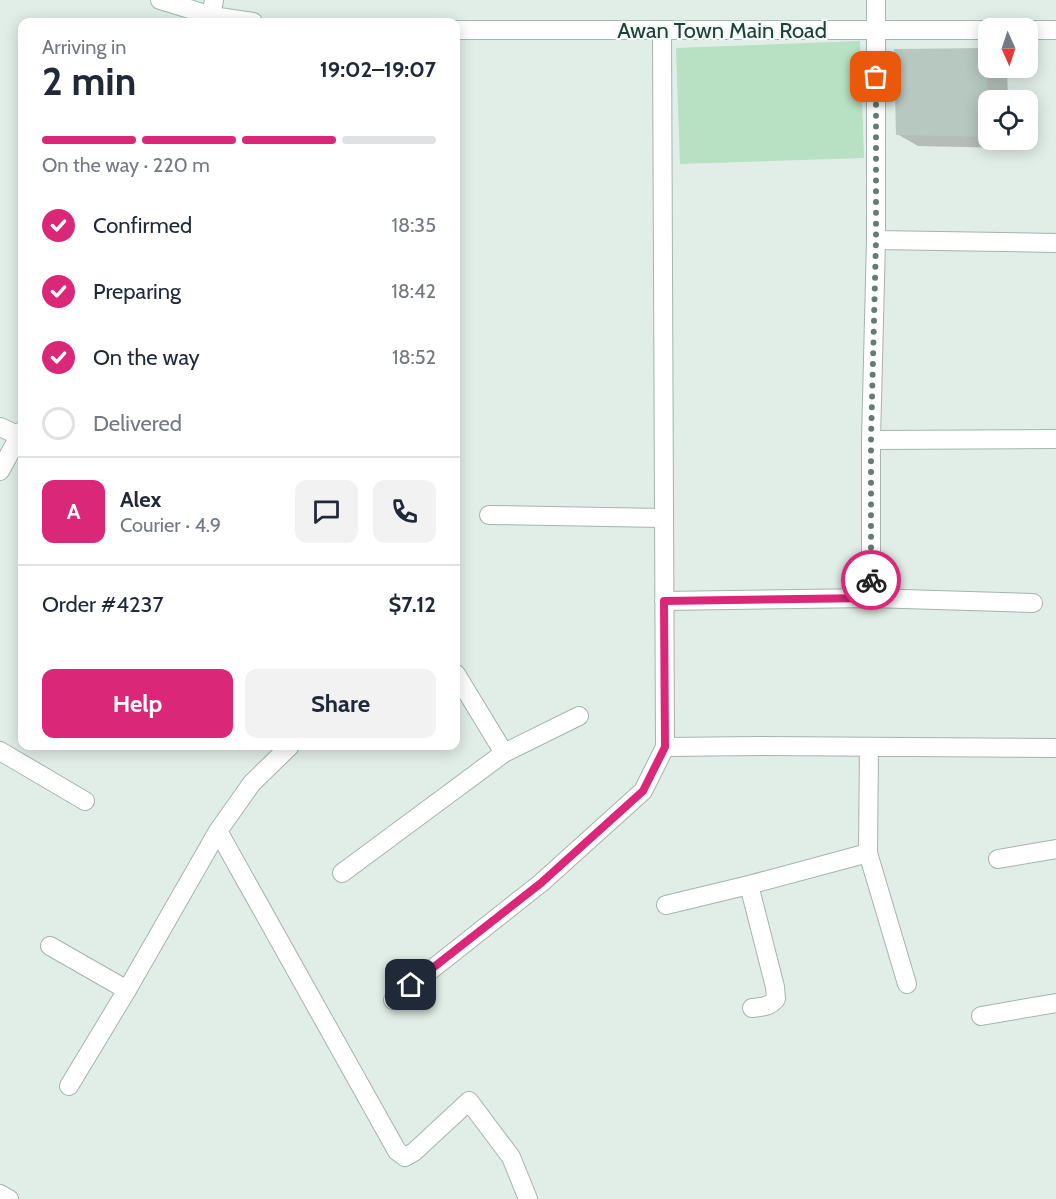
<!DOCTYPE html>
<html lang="en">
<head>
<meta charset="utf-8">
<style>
  :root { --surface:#fff; --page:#f2f2f3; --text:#1f2937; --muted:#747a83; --line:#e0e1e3; --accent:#db2777 }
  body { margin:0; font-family:Cabin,sans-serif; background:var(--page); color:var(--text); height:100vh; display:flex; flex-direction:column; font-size:22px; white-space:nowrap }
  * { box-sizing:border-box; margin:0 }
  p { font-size:20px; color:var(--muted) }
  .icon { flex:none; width:33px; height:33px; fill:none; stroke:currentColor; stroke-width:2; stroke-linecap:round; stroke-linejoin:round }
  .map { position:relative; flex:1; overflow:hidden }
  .sheet { position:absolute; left:18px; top:18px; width:442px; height:732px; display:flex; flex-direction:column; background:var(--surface); border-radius:12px; box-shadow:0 3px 15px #0003 }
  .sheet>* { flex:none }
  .needle { width:39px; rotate:177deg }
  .buttons { position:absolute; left:978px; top:18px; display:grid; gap:12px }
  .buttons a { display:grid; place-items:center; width:60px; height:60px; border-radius:12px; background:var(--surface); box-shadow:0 3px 15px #0003; font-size:30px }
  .pin { position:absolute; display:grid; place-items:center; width:51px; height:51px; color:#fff; margin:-26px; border-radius:12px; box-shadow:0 3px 9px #0006 }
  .courier { position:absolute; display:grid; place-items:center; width:60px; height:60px; margin:-30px; border:4px solid #db2777; border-radius:50%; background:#fff; color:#222; box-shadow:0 2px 8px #0007 }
  .headline em { font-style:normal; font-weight:700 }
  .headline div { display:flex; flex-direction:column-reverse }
  .headline { display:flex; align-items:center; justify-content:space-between; height:102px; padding:0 24px }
  h1 { font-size:39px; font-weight:700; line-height:45px }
  .bar { display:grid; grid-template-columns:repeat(4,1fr); gap:9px 6px; align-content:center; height:72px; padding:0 24px }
  .bar i { height:8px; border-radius:4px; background:var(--line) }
  .bar .active { background:var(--accent) }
  .bar p { grid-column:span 4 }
  .line { display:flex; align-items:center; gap:15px; padding:0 24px; border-top:2px solid var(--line) }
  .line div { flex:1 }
  .round { display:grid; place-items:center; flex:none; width:63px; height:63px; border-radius:12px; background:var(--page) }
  ol { padding:0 24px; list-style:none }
  li { display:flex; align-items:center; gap:18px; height:66px }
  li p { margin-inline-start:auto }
  li .icon { padding:6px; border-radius:50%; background:var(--accent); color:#fff; stroke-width:4 }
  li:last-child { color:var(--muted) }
  li i { width:33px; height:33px; border:3px solid var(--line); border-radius:50% }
  .cta { display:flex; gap:12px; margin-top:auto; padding:12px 24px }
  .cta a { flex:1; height:69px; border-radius:12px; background:var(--accent); color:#fff; font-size:24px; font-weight:700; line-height:69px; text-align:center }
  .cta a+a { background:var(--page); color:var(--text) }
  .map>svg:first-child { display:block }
  .green { fill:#b8e0c2 }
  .shadow { fill:#0003 }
  .building { fill:#b6c8c0 }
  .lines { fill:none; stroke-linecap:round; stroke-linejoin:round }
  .street-casing { stroke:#a3b5ae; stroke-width:20 }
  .secondary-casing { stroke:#9fbaaf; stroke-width:20 }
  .street { stroke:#fff; stroke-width:18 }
  .secondary { stroke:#fff; stroke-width:18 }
  .done { stroke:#647c74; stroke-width:6; stroke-dasharray:0 10.8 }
  .route { stroke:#db2777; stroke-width:8 }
  .labels { text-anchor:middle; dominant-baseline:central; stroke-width:4.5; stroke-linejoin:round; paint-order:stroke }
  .street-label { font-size:22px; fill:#203f36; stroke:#f2f9f5 }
</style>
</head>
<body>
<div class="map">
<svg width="1056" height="1199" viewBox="0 0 1056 1199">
  <rect width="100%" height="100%" fill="#e1ede7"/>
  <!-- green -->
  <path class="green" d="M860,41L864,158L680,164L676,48Z"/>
  <!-- shadow -->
  <path class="shadow" d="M986,50L988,51V68H1007L1008,100H988V140H1009V148L918,146L897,134Z"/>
  <!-- building -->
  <path class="building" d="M986,48L988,137L896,135L894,49Z"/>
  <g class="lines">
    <defs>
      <path id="street" d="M210,22L214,0
        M876,240L1056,243
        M0,427L22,437
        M871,440L1056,439
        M0,471L22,431
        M489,515L663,518
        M871,598L1033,603
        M664,601L871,598V440L876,240V0
        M456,674L504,753
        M290,746L252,783L218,831L397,1151L405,1157L414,1152L469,1101L511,1157L528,1199
        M665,747L762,746L1056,748
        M869,747L868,853L907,984
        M0,751L85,801
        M998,859L1056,849
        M342,873L504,753L579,716
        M749,885L775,987L776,999C769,1007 762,1007 752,1008
        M666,905L749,885L868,853
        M50,946L127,990
        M393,1000L541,883L643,791L665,747L662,31
        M981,1016L1056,1003
        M69,1086L127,990L218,831
        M0,1194L9,1199"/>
      <path id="secondary" d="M160,0L212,16L253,22
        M456,30H988
        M1028,30H1056"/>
    </defs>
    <!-- street casing -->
    <use href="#street" class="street-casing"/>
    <!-- secondary casing -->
    <use href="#secondary" class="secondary-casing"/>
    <!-- street -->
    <use href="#street" class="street"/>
    <!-- secondary -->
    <use href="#secondary" class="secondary"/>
  </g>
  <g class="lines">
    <!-- done -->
    <path class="done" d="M871,580V440L876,240V77"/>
    <!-- route -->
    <path class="route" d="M411,985L541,883L643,791L665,747L664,601L871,598V580"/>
  </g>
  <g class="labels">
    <!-- street labels -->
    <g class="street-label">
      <text x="722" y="30">Awan Town Main Road</text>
    </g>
  </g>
</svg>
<div class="buttons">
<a><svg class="needle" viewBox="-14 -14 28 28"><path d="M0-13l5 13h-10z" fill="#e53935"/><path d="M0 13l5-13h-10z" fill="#747a83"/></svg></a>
<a><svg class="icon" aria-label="locate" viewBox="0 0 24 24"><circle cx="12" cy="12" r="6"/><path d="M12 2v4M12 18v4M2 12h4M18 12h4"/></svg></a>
</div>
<div class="pin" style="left:876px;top:77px;background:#ea580c"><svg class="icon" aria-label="bag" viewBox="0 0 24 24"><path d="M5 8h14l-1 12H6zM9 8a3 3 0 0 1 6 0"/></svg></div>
<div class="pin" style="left:411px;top:985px;background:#1f2937"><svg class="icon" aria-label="home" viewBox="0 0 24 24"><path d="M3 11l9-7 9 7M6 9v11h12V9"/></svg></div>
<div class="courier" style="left:871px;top:580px"><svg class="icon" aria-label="bike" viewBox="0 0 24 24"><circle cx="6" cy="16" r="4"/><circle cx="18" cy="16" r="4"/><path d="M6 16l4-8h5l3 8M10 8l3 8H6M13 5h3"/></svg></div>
<section class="sheet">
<div class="headline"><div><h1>2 min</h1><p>Arriving in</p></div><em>19:02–19:07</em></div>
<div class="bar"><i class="active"></i><i class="active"></i><i class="active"></i><i></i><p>On the way · 220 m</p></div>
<ol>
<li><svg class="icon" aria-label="check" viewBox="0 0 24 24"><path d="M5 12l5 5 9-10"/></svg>Confirmed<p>18:35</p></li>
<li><svg class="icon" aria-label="check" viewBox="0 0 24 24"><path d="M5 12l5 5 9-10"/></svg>Preparing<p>18:42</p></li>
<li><svg class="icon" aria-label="check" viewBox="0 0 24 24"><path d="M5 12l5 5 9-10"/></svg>On the way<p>18:52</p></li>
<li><i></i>Delivered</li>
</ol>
<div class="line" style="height:108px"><b class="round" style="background:var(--accent);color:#fff">A</b><div><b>Alex</b><p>Courier · 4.9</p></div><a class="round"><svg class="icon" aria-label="chat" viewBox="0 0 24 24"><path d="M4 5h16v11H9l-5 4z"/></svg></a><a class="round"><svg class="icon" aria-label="phone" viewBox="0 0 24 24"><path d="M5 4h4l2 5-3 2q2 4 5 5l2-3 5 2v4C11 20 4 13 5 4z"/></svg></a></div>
<div class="line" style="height:78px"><div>Order #4237</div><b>$7.12</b></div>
<div class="cta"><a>Help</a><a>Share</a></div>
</section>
</div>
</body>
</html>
